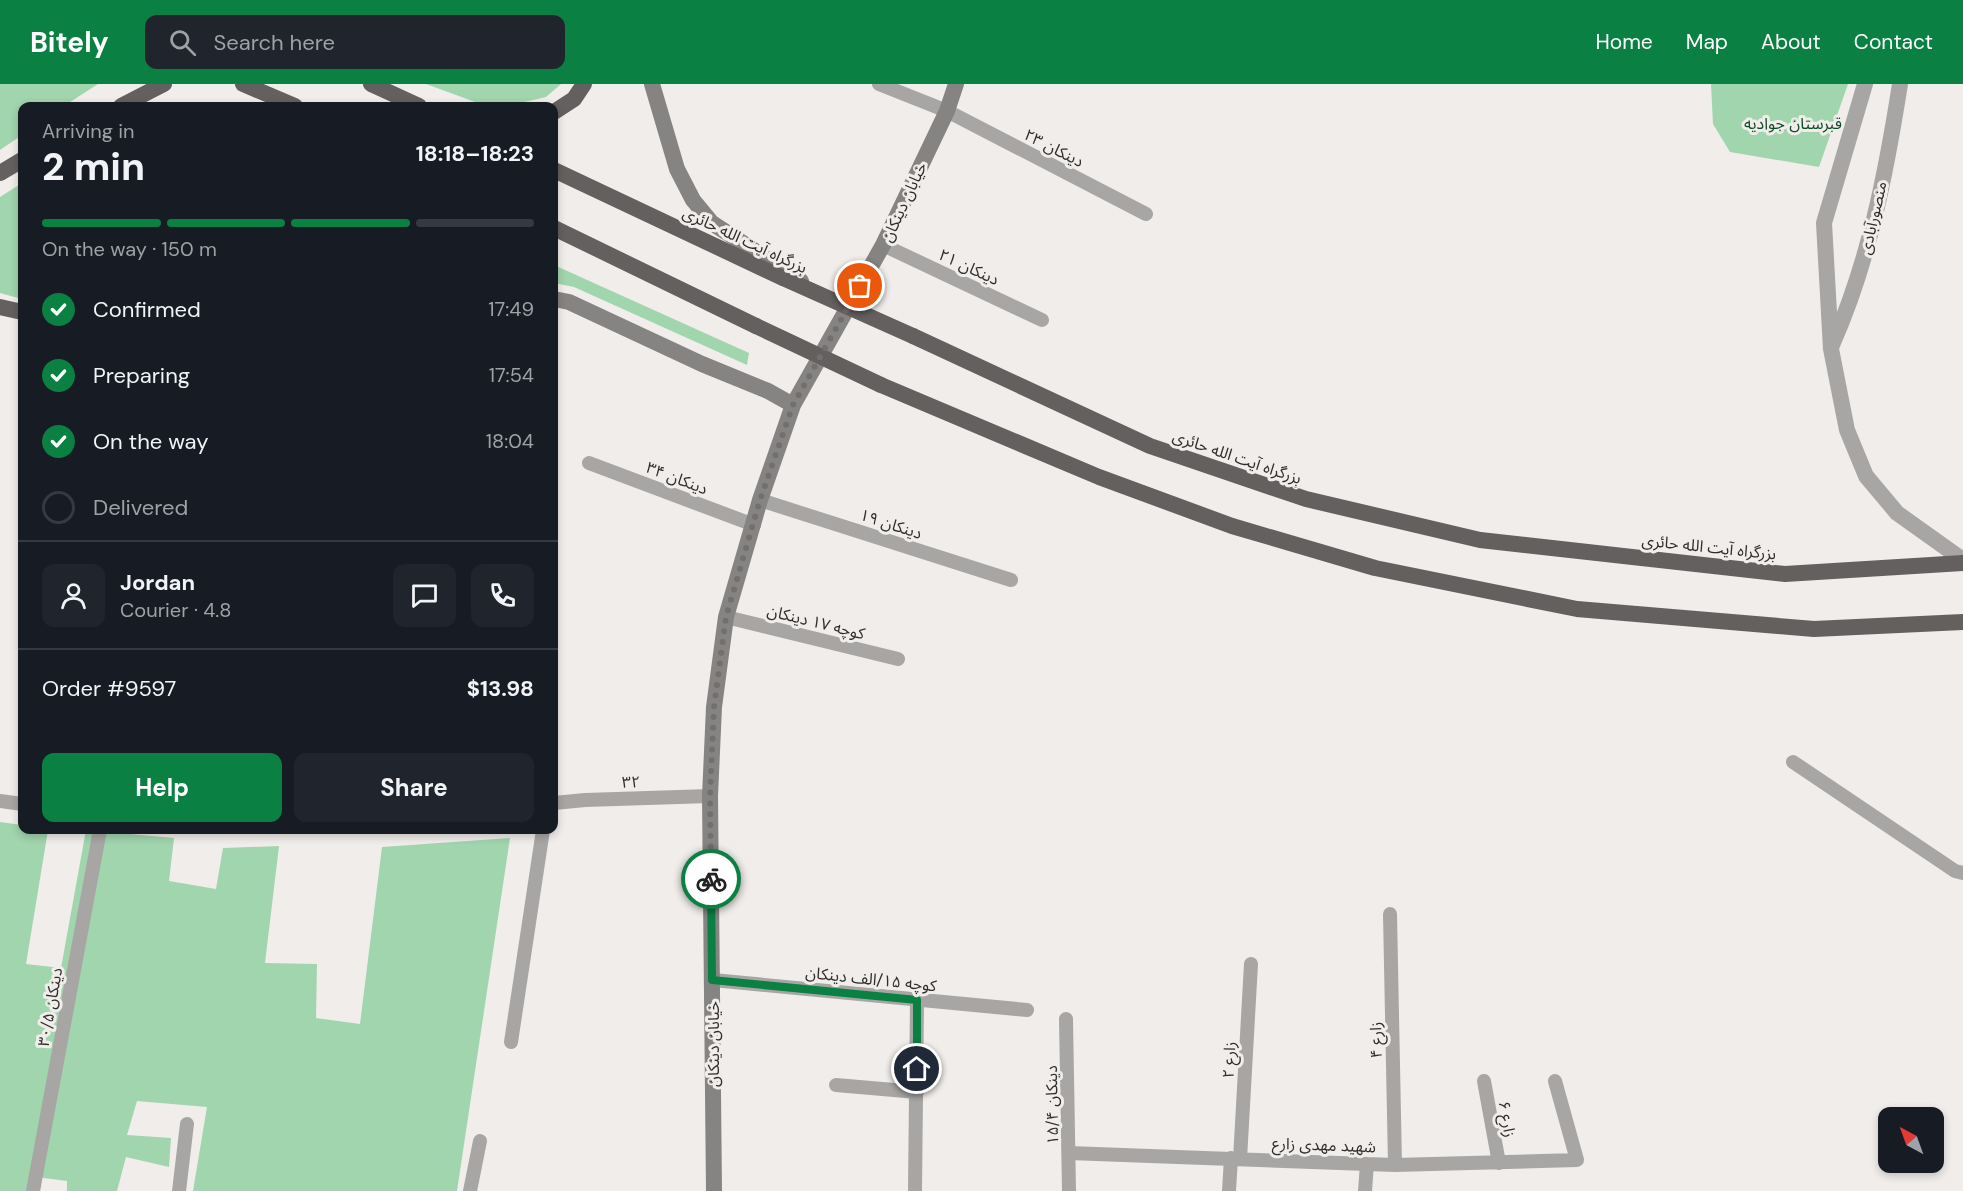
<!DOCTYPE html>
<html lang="en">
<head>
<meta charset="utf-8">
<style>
  :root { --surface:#171b24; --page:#20242c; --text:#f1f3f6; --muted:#9ea1a6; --line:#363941; --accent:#0b8043 }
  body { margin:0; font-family:"DM Sans","Noto Sans Arabic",sans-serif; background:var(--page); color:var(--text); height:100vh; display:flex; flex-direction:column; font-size:22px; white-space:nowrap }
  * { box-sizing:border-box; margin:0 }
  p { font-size:20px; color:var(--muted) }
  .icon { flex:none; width:33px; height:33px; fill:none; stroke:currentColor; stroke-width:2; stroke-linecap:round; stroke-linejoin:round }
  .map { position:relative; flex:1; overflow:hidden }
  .panel { position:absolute; left:18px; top:18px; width:540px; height:732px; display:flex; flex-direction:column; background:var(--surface); border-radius:12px; box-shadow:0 3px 9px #0003 }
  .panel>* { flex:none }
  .needle { width:39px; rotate:319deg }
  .tools { position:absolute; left:1878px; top:1023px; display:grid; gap:12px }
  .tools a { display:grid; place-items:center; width:66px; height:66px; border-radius:12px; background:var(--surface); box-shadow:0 3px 9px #0003; font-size:30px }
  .pin { position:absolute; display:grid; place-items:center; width:51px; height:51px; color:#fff; margin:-26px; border:3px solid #fff; border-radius:50%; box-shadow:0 2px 6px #0007 }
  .courier { position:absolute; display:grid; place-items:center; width:60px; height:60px; margin:-30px; border:4px solid #0b8043; border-radius:50%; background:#fff; color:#222; box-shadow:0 2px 8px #0007 }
  .overview em { font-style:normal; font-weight:700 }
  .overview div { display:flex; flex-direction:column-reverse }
  .overview { display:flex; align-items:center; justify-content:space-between; height:102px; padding:0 24px }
  h1 { font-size:39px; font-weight:700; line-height:45px }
  .bar { display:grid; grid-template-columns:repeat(4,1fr); gap:9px 6px; align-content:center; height:72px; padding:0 24px }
  .bar i { height:8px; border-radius:4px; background:var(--line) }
  .bar .on { background:var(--accent) }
  .bar p { grid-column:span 4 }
  .line { display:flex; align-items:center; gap:15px; padding:0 24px; border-top:2px solid var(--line) }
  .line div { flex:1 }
  .round { display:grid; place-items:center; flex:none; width:63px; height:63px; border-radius:12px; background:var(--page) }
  ol { padding:0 24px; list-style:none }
  li { display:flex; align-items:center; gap:18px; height:66px }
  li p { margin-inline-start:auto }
  li .icon { padding:6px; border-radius:50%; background:var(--accent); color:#fff; stroke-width:4 }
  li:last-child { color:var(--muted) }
  li i { width:33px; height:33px; border:3px solid var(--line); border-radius:50% }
  .button { display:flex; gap:12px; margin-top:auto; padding:12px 24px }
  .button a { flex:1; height:69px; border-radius:12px; background:var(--accent); color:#fff; font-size:24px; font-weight:700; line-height:69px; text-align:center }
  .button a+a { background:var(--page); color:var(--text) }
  header { display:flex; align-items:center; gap:36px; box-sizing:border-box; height:84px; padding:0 30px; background:var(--accent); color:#fff }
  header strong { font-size:28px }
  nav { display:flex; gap:33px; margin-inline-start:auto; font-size:21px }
  .search { width:420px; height:54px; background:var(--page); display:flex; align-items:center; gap:15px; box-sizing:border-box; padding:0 21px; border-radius:12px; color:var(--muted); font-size:22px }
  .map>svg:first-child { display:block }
  .green { fill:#a1d5ae }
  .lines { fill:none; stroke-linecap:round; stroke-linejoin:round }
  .minor { stroke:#a8a6a5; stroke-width:14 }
  .tertiary { stroke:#a8a6a5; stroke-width:16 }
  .secondary { stroke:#868383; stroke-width:16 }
  .trunk { stroke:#646060; stroke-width:16 }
  .trunk-bridge { stroke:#646060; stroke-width:16 }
  .done { stroke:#72706e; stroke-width:6; stroke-dasharray:0 10.8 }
  .route { stroke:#0b8043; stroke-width:8 }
  .labels { text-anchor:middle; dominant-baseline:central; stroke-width:6; stroke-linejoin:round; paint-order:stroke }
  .park-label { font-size:16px; fill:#0c4a25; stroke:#f0edea }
  .street-label { font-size:16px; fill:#2e2d2c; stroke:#f0edea }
</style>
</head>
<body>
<header>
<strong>Bitely</strong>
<div class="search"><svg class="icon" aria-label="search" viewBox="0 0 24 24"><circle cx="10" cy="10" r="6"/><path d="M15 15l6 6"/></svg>Search here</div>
<nav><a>Home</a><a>Map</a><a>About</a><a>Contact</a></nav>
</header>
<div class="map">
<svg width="1963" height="1107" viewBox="0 0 1963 1107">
  <rect width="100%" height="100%" fill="#f0edea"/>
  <!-- green -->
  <path class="green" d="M0,0H98L64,22H22V51L0,66Z
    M426,0H561L546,13L507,22H486Z
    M1711,0H1848L1819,83L1730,68L1713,40Z
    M22,99V215L0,209V113Z
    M554,181L749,269L747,281L574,203L554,199Z
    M0,738L22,741V746H48L26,880L61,884L86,746L174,754L169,797L216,805L223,764L279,762L265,879L317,880L316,934L360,940L382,763L510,754L457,1107H193L207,1023L137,1017L127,1051L171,1054L169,1083L126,1073L117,1107H67V1097L36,1093L31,1107H0Z"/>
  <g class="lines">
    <!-- minor -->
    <path class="minor" d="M879,0L947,27L1146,130
      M883,161L1042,236
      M589,379L754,441
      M760,416L1011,496
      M726,533L898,575
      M1793,678L1955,787L1963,789
      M0,717L22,720
      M554,719L585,716L710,712
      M1390,830L1395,1081
      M713,896L1027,926
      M1066,935L1069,1107
      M511,958L543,746
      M1484,997L1499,1079
      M836,1001L917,1008
      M1069,1069L1395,1081L1577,1076L1555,997
      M1240,1075L1251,880
      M33,1107L100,746
      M179,1107L187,1040
      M470,1107L480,1057
      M915,1107L917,916
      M1229,1107L1231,1074
      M1365,1107L1367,1080"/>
    <!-- tertiary -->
    <path class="tertiary" d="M1865,0L1824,139L1831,265L1847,346L1866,392L1897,429L1963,476
      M1832,261C1869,178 1886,89 1900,0"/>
    <!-- secondary -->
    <path class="secondary" d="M652,0L677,85L693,116L712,139L801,197
      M554,215L569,218L702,280L768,307L793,321
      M714,1107L710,712L714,623L726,533L760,416L793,321L883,161L947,27L956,0"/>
    <!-- trunk -->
    <path class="trunk" d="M243,0L295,22
      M371,0L419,22
      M121,22L164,0
      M554,28L574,15L584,0
      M554,86L783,194
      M0,89L22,76
      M554,144L756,242
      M0,223L22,228
      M913,252L1150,362L1306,415L1480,456L1785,490L1963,479
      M881,301L1099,393L1232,442L1375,484L1577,525L1814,545L1963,538"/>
    <!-- trunk-bridge -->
    <path class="trunk-bridge" d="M783,194L913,252
      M756,242L881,301"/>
  </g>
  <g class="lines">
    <!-- done -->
    <path class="done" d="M711,795L710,712L714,623L726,533L760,416L793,321L860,202"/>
    <!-- route -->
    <path class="route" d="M711,795L712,896L917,916V985"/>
  </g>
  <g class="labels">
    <!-- park labels -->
    <g class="park-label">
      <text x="1793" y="39">قبرستان جوادیه</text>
    </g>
    <!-- street labels -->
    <g class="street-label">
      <text transform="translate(1054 64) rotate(27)">۲۳ دینکان</text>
      <text transform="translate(904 118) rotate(-65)">خیابان دینکان</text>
      <text transform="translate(1873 134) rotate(-77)">منصورآبادی</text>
      <text transform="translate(745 156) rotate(25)">بزرگراه آیت الله حائری</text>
      <text transform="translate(969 183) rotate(25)">۲۱ دینکان</text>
      <text transform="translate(1237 373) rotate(19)">بزرگراه آیت الله حائری</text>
      <text transform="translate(677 394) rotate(21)">۳۴ دینکان</text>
      <text transform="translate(891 440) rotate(18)">۱۹ دینکان</text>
      <text transform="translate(1709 463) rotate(6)">بزرگراه آیت الله حائری</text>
      <text transform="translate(816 538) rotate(14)">کوچه ۱۷ دینکان</text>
      <text transform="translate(631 698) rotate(-2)">۳۲</text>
      <text transform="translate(871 895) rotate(6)">کوچه ۱۵/الف دینکان</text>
      <text transform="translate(50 923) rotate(-80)">۳۰/۵ دینکان</text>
      <text transform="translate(1376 956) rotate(-91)">۴ زارع</text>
      <text transform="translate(713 960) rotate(-90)">خیابان دینکان</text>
      <text transform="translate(1229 976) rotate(-87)">۲ زارع</text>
      <text transform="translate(1052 1021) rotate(-91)">۱۵/۴ دینکان</text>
      <text transform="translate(1507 1035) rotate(80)">۶ زارع</text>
      <text transform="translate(1324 1061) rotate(2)">شهید مهدی زارع</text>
    </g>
  </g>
</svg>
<div class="tools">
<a><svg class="needle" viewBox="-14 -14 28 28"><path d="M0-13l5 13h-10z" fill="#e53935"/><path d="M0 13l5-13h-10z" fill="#9ea1a6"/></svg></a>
</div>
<div class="pin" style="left:860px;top:202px;background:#ea580c"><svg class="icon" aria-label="bag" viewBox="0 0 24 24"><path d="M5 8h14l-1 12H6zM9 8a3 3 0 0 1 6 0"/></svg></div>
<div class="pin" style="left:917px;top:985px;background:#1f2937"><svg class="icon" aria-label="home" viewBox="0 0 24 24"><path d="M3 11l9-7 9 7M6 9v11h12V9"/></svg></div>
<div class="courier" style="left:711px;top:795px"><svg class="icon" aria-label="bike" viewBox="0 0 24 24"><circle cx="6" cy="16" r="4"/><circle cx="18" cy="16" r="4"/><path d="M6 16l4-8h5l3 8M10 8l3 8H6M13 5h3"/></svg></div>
<section class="panel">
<div class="overview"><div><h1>2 min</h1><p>Arriving in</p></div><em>18:18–18:23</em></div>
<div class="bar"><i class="on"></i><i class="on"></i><i class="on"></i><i></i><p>On the way · 150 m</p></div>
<ol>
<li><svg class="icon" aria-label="check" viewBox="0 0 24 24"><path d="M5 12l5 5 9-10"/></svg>Confirmed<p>17:49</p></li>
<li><svg class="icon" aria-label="check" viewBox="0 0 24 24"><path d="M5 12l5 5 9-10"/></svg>Preparing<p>17:54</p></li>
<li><svg class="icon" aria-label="check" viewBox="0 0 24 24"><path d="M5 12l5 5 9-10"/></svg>On the way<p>18:04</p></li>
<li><i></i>Delivered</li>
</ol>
<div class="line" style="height:108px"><a class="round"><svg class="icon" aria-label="person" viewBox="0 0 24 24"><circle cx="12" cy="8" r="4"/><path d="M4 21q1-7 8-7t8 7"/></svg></a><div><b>Jordan</b><p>Courier · 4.8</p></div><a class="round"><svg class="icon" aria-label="chat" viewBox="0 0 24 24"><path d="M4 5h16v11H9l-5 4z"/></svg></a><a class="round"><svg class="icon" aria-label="phone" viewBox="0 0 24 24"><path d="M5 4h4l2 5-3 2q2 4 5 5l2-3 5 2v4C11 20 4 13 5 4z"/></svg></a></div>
<div class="line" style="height:78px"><div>Order #9597</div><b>$13.98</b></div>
<div class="button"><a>Help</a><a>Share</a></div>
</section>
</div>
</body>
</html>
